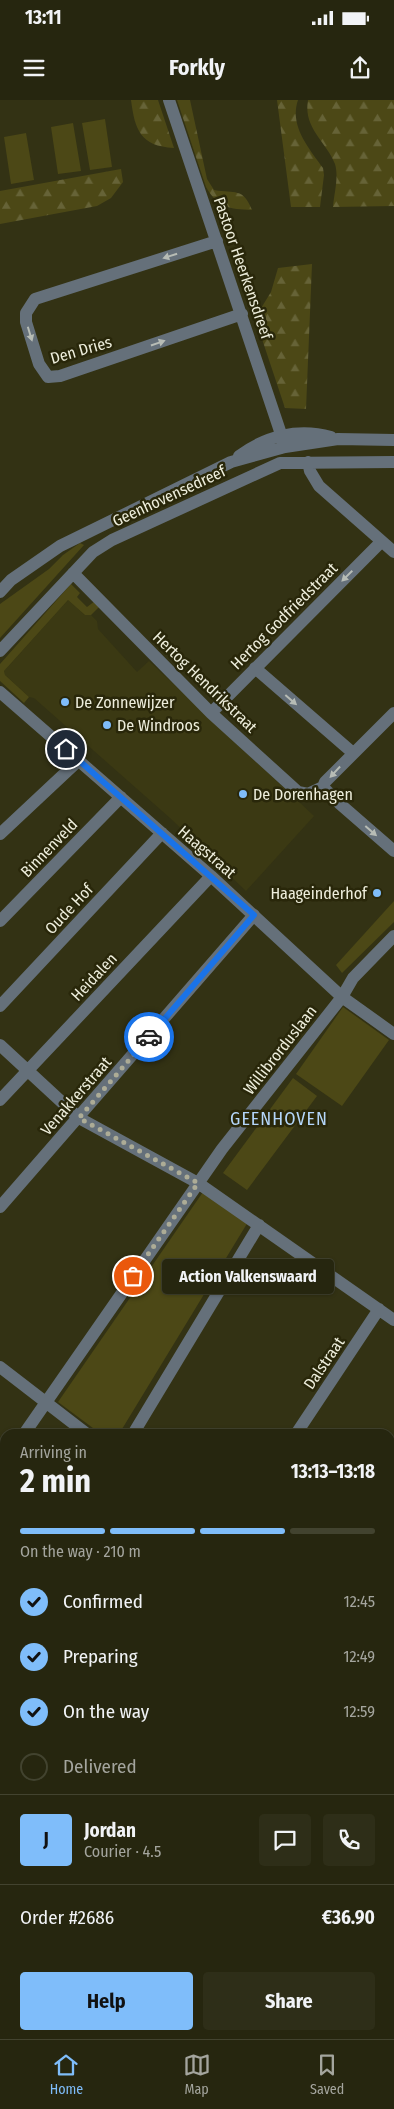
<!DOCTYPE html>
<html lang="en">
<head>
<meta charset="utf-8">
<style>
  :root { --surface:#26260f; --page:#2e2e18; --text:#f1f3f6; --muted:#a4a59e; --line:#42432f; --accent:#7fbdfa }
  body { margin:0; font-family:"Fira Sans Condensed",sans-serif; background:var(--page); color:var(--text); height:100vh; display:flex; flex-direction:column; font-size:19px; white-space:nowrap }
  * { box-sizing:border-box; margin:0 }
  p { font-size:16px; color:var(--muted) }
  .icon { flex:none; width:28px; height:28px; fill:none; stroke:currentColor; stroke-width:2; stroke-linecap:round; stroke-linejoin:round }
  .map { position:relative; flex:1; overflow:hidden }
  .drawer { position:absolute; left:0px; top:1329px; width:395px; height:611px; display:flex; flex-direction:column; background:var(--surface); border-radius:15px 15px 0 0; box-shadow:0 1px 4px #0004,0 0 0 1px var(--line) }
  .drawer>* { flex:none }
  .pin { position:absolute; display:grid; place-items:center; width:42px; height:42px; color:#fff; margin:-21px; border:2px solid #fff; border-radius:50%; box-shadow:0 1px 5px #0007 }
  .courier { position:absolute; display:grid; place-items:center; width:50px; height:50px; margin:-25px; border:4px solid #1a73e8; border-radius:50%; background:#fff; color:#222; box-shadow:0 1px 6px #0007 }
  .bubble { position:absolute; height:35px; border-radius:5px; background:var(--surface); box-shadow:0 1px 4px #0004,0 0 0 1px var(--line); font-size:16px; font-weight:700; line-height:35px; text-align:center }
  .summary em { font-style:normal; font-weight:700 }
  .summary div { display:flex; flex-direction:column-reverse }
  .summary { display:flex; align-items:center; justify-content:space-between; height:85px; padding:0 20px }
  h1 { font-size:32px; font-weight:700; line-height:38px }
  .bar { display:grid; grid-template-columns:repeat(4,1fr); gap:8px 5px; align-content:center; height:60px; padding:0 20px }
  .bar i { height:6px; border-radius:4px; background:var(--line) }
  .bar .current { background:var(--accent) }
  .bar p { grid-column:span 4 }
  .line { display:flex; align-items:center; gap:12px; padding:0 20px; border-top:1px solid var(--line) }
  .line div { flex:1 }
  .round { display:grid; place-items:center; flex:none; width:52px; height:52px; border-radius:5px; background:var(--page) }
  ol { padding:0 20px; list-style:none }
  li { display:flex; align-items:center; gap:15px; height:55px }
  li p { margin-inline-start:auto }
  li .icon { padding:5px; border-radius:50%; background:var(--accent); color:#111; stroke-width:4 }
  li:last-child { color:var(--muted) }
  li i { width:28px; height:28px; border:2px solid var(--line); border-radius:50% }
  .cta { display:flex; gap:10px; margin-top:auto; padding:10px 20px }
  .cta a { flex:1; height:58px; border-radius:5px; background:var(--accent); color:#111; font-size:20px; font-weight:700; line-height:58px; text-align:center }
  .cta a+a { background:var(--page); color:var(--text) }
  .status { display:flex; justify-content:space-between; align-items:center; height:35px; padding:0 25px; background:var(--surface); direction:ltr }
  .status svg { height:14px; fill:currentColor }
  header { display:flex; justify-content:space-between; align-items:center; height:65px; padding:0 20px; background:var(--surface); font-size:22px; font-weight:700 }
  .tab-bar { display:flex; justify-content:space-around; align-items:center; height:70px; border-top:1px solid var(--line); background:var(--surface); font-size:14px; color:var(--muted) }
  .tab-bar a { display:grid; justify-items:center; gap:2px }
  .tab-bar .current { color:var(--accent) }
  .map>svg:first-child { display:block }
  .built { fill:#3b3913 }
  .green { fill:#4c4816 }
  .forest { fill:url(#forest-firs) }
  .park { fill:url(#park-crowns) }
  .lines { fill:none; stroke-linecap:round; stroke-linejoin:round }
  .minor { stroke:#65707a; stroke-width:12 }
  .tertiary { stroke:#65707a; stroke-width:12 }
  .oneway { fill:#b7bcb5 }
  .done { stroke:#adac96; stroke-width:5; stroke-dasharray:0 9 }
  .route { stroke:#1a73e8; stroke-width:6 }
  .poi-dot { fill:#7fbdfa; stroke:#29270a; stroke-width:2 }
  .labels { text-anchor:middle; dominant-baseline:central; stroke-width:5; stroke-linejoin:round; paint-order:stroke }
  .street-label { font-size:16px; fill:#eeeedc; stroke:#29270a }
  .poi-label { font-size:16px; fill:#eeeedc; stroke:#29270a; text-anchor:start }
  .neighbourhood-label { font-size:18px; letter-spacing:1px; fill:#b4d6f9; stroke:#29270a }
</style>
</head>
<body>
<div class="status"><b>13:11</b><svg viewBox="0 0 49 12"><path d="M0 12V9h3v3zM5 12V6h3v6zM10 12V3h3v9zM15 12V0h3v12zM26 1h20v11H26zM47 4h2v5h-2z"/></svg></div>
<header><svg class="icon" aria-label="menu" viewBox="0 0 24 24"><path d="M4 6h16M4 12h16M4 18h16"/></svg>Forkly<svg class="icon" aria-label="share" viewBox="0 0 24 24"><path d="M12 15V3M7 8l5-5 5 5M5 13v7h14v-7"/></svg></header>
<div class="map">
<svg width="394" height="1939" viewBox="0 0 394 1939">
  <defs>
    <pattern id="forest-firs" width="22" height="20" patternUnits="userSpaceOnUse" patternTransform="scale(1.25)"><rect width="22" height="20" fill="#4c4816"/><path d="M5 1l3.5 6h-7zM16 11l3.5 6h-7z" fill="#666337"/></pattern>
    <pattern id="park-crowns" width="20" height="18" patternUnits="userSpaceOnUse" patternTransform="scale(1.25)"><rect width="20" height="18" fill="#4c4816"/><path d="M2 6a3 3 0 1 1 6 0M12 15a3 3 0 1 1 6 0" fill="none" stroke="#666337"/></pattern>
  </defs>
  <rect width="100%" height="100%" fill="#333214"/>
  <!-- built -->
  <path class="built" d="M68,500L85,515H91L97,521L98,529L137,572L149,561L314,716L246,791L170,718L34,598L29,597L5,575L4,571Z"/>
  <!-- green -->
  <path class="green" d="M105,19L112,67L90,70L82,23Z
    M73,23L81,71L58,74L51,27Z
    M26,33L34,80L11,84L4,37Z
    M80,443L84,445L0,538V504L49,469L63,455Z
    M71,484L80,493L77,497L87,507L95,501L100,506L91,515H85L68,500L4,571L5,575L29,597L24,603L0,581V564Z
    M394,801V822L342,873L336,865Z
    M343,907L389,940L342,1006L296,974Z
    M293,978L317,996L247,1090L223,1073Z
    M203,1092L248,1122L119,1334H101L58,1302Z
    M5,1378V1523L0,1531V1386Z"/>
  <!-- forest -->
  <path class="forest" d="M131,0H158L174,48C140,46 135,30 131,0Z
    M177,0H190L207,79L214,90C235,94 243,87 252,110C229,109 218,108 206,87Z
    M277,0H298C289,26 309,48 323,68L324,75L320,107H291Z
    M308,0H394V106L333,107C334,94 339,77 335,64C326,41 303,28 308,0Z
    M121,69L123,82L111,98L97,106L0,124V91Z
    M312,164L306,309L285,308L255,218L271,192L278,168Z"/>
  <!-- park -->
  <path class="park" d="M0,1694L5,1697V1935H58L56,1939H0Z"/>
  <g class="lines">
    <!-- minor -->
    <path class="minor" d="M169,0L285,346
      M217,141L35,199L26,213V222L39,264L48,277L60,276L242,214
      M308,362L310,371L319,386L394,452
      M73,473L211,613L298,692L308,694L323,687
      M0,551L93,452L112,440L280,363L394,362
      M255,568L353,653
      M0,592L211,776L342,897L394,934
      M211,613L381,442
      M323,687L325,682L394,613
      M323,687L340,704L394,751
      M0,734L79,660
      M0,821L121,697
      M0,906L162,733
      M0,945L79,1018L198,1083L394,1220
      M0,1000L211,776
      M0,1107L254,815
      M0,1267L87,1334
      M24,1334L222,1049L342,897L353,878L394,836
      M133,1334L259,1125
      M296,1334L379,1209
      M0,1369L5,1362
      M390,1483L394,1477
      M0,1545L5,1537
      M390,1555L394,1564
      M390,1761L394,1764
      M390,1874L394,1870
      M62,1935L67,1939
      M136,1939L139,1935
      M281,1939L290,1935"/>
    <!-- tertiary -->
    <path class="tertiary" d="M239,356C266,336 298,328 331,337
      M0,492L11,480L60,446L231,362L285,347L338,339L394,340
      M0,1561L5,1565
      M390,1583L394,1581"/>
  </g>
  <!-- one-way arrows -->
  <defs><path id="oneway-solid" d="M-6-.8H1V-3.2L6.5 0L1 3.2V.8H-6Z" transform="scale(1.25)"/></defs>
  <g class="oneway">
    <use href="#oneway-solid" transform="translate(170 156) rotate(162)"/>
    <use href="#oneway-solid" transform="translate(30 234) rotate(73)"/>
    <use href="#oneway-solid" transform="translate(158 243) rotate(-19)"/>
    <use href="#oneway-solid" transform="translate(347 476) rotate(135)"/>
    <use href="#oneway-solid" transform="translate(291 600) rotate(41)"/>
    <use href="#oneway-solid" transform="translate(335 672) rotate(133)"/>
    <use href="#oneway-solid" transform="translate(371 731) rotate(41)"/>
  </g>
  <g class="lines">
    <!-- done -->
    <path class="done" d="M133,1176L198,1083L79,1018L149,937"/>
    <!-- route -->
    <path class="route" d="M66,649L254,815L149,937"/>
  </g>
  <!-- markers -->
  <g class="poi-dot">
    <circle cx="65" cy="602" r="5"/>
    <circle cx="107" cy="625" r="5"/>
    <circle cx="243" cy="694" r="5"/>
    <circle cx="377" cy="793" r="5"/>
  </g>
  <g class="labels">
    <!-- street labels -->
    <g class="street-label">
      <text transform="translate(243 168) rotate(71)">Pastoor Heerkensdreef</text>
      <text transform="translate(81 250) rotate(-16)">Den Dries</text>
      <text transform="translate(169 396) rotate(-25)">Geenhovensedreef</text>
      <text transform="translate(284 516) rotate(-45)">Hertog Godfriedstraat</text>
      <text transform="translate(205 582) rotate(44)">Hertog Hendrikstraat</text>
      <text transform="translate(49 748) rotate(-46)">Binnenveld</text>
      <text transform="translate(207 752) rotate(41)">Haagstraat</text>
      <text transform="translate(69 809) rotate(-47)">Oude Hof</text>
      <text transform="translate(94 877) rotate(-47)">Heidalen</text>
      <text transform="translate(280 950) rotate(-52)">Willibrorduslaan</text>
      <text transform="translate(76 996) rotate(-49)">Venakkerstraat</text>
      <text transform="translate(324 1263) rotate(-56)">Dalstraat</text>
    </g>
    <!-- poi labels -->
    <g class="poi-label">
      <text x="75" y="602">De Zonnewijzer</text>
      <text x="117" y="625">De Windroos</text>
      <text x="253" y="694">De Dorenhagen</text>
      <text x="367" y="793" text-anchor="end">Haageinderhof</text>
    </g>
    <!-- neighbourhood labels -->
    <g class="neighbourhood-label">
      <text x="279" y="1019">GEENHOVEN</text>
    </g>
  </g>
</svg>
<div class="pin" style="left:133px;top:1176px;background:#ea580c"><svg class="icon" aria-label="bag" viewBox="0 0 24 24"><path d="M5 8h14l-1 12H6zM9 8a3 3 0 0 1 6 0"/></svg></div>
<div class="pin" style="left:66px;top:649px;background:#1f2937"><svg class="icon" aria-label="home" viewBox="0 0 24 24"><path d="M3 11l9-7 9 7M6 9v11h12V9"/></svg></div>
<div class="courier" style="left:149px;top:937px"><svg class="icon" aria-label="car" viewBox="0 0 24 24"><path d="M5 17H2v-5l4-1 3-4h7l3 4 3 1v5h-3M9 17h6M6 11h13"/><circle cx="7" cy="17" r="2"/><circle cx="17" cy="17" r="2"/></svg></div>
<div class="bubble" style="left:162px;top:1159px;width:172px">Action Valkenswaard</div>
<section class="drawer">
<div class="summary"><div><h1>2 min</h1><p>Arriving in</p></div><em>13:13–13:18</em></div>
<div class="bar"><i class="current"></i><i class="current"></i><i class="current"></i><i></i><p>On the way · 210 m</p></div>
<ol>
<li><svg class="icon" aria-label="check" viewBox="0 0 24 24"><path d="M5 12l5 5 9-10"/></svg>Confirmed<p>12:45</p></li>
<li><svg class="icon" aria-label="check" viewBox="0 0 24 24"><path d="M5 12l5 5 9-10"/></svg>Preparing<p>12:49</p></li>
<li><svg class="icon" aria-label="check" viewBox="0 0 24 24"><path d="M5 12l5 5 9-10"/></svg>On the way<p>12:59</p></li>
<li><i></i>Delivered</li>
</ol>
<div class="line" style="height:90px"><b class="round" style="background:var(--accent);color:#111">J</b><div><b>Jordan</b><p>Courier · 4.5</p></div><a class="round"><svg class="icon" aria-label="chat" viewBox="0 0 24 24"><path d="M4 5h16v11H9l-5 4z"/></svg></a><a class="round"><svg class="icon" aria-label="phone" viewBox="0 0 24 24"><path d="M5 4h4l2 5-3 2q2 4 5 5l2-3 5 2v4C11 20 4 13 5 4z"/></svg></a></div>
<div class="line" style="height:65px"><div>Order #2686</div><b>€36.90</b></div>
<div class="cta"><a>Help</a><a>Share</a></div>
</section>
</div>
<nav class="tab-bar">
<a class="current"><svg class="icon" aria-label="home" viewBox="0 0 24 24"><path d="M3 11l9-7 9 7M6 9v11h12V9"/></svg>Home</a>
<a><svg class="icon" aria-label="map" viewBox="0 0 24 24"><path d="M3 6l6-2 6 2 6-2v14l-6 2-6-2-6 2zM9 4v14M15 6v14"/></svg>Map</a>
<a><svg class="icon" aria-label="saved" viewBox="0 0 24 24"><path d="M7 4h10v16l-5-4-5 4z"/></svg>Saved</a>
</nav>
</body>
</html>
